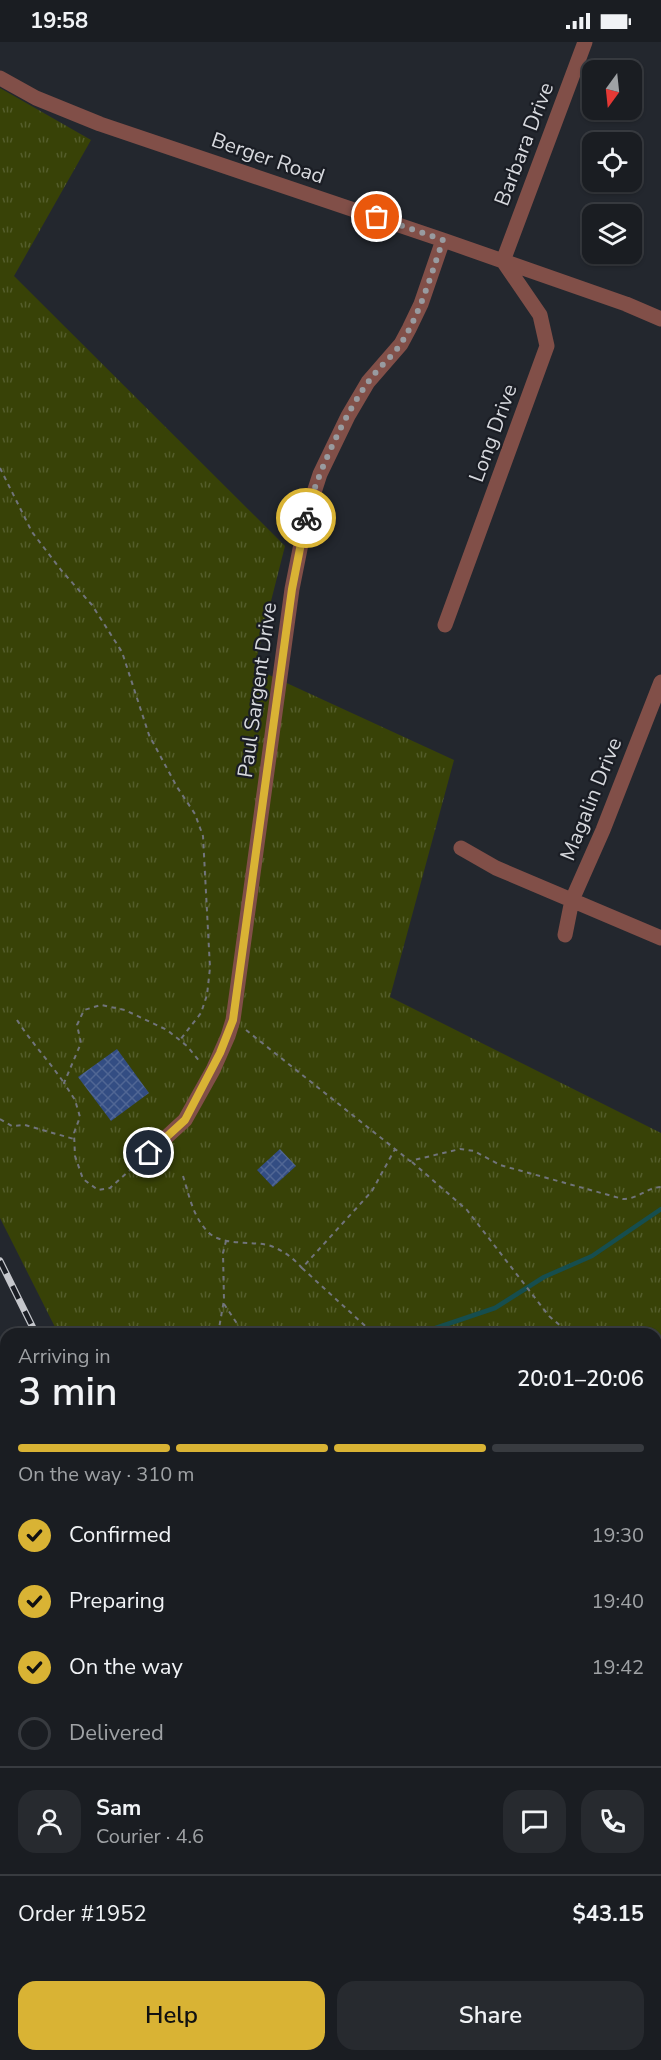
<!DOCTYPE html>
<html lang="en">
<head>
<meta charset="utf-8">
<style>
  :root { --surface:#1a1d22; --page:#272a2f; --text:#f1f3f6; --muted:#9fa2a5; --line:#383b40; --accent:#d9b334 }
  body { margin:0; font-family:"Nunito Sans",sans-serif; background:var(--page); color:var(--text); height:100vh; display:flex; flex-direction:column; font-size:22px; white-space:nowrap }
  * { box-sizing:border-box; margin:0 }
  p { font-size:20px; color:var(--muted) }
  .icon { flex:none; width:33px; height:33px; fill:none; stroke:currentColor; stroke-width:2; stroke-linecap:round; stroke-linejoin:round }
  .map { position:relative; flex:1; overflow:hidden }
  .drawer { position:absolute; left:0px; top:1286px; width:662px; height:734px; display:flex; flex-direction:column; background:var(--surface); border-radius:18px 18px 0 0; box-shadow:0 2px 4px #0004,0 0 0 2px var(--line) }
  .drawer>* { flex:none }
  .needle { width:39px; rotate:195deg }
  .tools { position:absolute; left:582px; top:18px; display:grid; gap:12px }
  .tools a { display:grid; place-items:center; width:60px; height:60px; border-radius:12px; background:var(--surface); box-shadow:0 2px 4px #0004,0 0 0 2px var(--line); font-size:30px }
  .pin { position:absolute; display:grid; place-items:center; width:51px; height:51px; color:#fff; margin:-26px; border:3px solid #fff; border-radius:50%; box-shadow:0 2px 6px #0007 }
  .courier { position:absolute; display:grid; place-items:center; width:60px; height:60px; margin:-30px; border:4px solid #d9b334; border-radius:50%; background:#fff; color:#222; box-shadow:0 2px 8px #0007 }
  .overview em { font-style:normal; font-weight:600 }
  .overview div { display:flex; flex-direction:column-reverse }
  .overview { display:flex; align-items:center; justify-content:space-between; height:102px; padding:0 18px }
  h1 { font-size:39px; font-weight:600; line-height:45px }
  .bar { display:grid; grid-template-columns:repeat(4,1fr); gap:9px 6px; align-content:center; height:72px; padding:0 18px }
  .bar i { height:8px; border-radius:4px; background:var(--line) }
  .bar .current { background:var(--accent) }
  .bar p { grid-column:span 4 }
  .line { display:flex; align-items:center; gap:15px; padding:0 18px; border-top:2px solid var(--line) }
  .line div { flex:1 }
  .round { display:grid; place-items:center; flex:none; width:63px; height:63px; border-radius:18px; background:var(--page) }
  ol { padding:0 18px; list-style:none }
  li { display:flex; align-items:center; gap:18px; height:66px }
  li p { margin-inline-start:auto }
  li .icon { padding:6px; border-radius:50%; background:var(--accent); color:#111; stroke-width:4 }
  li:last-child { color:var(--muted) }
  li i { width:33px; height:33px; border:3px solid var(--line); border-radius:50% }
  .cta { display:flex; gap:12px; margin-top:auto; padding:12px 18px }
  .cta a { flex:1; height:69px; border-radius:18px; background:var(--accent); color:#111; font-size:24px; font-weight:600; line-height:69px; text-align:center }
  .cta a+a { background:var(--page); color:var(--text) }
  .status { display:flex; justify-content:space-between; align-items:center; height:42px; padding:0 30px; background:var(--surface); direction:ltr }
  .status svg { height:16px; fill:currentColor }
  .map>svg:first-child { display:block }
  .grass { fill:url(#grass-tufts) }
  .water { fill:url(#water-rules) }
  .lines { fill:none; stroke-linecap:round; stroke-linejoin:round }
  .stream { stroke:#164e4f; stroke-width:4.5 }
  .building { fill:url(#building-cross-hatch) }
  .path { stroke:#71747b; stroke-width:2; stroke-dasharray:4.5 4.5; stroke-linecap:butt }
  .minor { stroke:#814f48; stroke-width:15 }
  .rail-casing { stroke:#c5c7cc; stroke-width:7 }
  .rail { stroke:#1a1d24; stroke-width:4.5; stroke-dasharray:14; stroke-linecap:butt }
  .done { stroke:#989ba0; stroke-width:6; stroke-dasharray:0 10.8 }
  .route { stroke:#d9b334; stroke-width:8 }
  .labels { text-anchor:middle; dominant-baseline:central; stroke-width:4.5; stroke-linejoin:round; paint-order:stroke }
  .street-label { font-size:21px; fill:#d7d9de; stroke:#1a1d24 }
</style>
</head>
<body>
<div class="status"><b>19:58</b><svg viewBox="0 0 49 12"><path d="M0 12V9h3v3zM5 12V6h3v6zM10 12V3h3v9zM15 12V0h3v12zM26 1h20v11H26zM47 4h2v5h-2z"/></svg></div>
<div class="map">
<svg width="661" height="2018" viewBox="0 0 661 2018">
  <defs>
    <pattern id="grass-tufts" width="24" height="20" patternUnits="userSpaceOnUse" patternTransform="scale(1.5)"><rect width="24" height="20" fill="#384207"/><path d="M3 7l-1-3M5 7V3M7 7l1-3M15 17l-1-3M17 17v-4M19 17l1-3" fill="none" stroke="#545d2b"/></pattern>
    <pattern id="water-rules" width="6" height="5" patternUnits="userSpaceOnUse" patternTransform="scale(1.5)"><rect width="6" height="5" fill="#164e4f"/><path d="M0 2.5h6" fill="none" stroke="#376768"/></pattern>
    <pattern id="building-cross-hatch" width="8" height="8" patternUnits="userSpaceOnUse" patternTransform="scale(1.5)"><rect width="8" height="8" fill="#334d83"/><path d="M0 0l8 8M0 8l8-8" fill="none" stroke="#506694"/></pattern>
  </defs>
  <rect width="100%" height="100%" fill="#23272e"/>
  <!-- grass -->
  <path class="grass" d="M0,46L91,98L14,234L285,504L254,626L454,718L390,955L661,1091V2018H423L421,2013H656V1292L58,1291L0,1176Z"/>
  <!-- water -->
  <path class="water" d="M506,2013H586L580,2018H511Z"/>
  <g class="lines">
    <!-- stream -->
    <path class="stream" d="M418,1292L495,1266L544,1235L592,1214L661,1167"/>
  </g>
  <!-- building -->
  <path class="building" d="M117,1007L149,1051L111,1079L78,1035Z
    M280,1107L296,1124L273,1145L257,1128Z"/>
  <g class="lines">
    <!-- path -->
    <path class="path" d="M0,426L32,490L61,528L92,563L122,610L149,693L177,745L195,772L203,794L210,926L207,953L201,971L180,998
      M17,978C31,1000 49,1019 64,1041
      M246,988L410,1119L460,1107L474,1109L500,1123L623,1157C639,1157 645,1146 661,1145
      M0,1077L12,1084L25,1083L74,1097
      M139,1120L110,1146L98,1148L83,1137L75,1114L74,1091L80,1075L75,1058L64,1041L81,1001L77,983L84,968L101,963L125,968L167,988L187,1004L201,1021
      M412,1120L467,1168L549,1274L570,1292
      M183,1134C189,1153 193,1175 208,1190C223,1205 253,1198 271,1204C284,1209 293,1216 302,1226L372,1149L395,1107
      M302,1226L374,1292
      M224,1262L244,1292
      M218,1292L224,1258L223,1211L226,1199
      M656,1368L661,1372
      M656,1534L661,1537
      M656,1954L661,1971
      M460,2013L462,2018"/>
    <!-- minor -->
    <path class="minor" d="M0,36L36,56L100,82L443,198L626,262L661,277
      M445,583L547,304L540,273L503,219L585,0
      M461,806L496,826L661,896
      M565,893L572,858L603,788L661,640
      M149,1111L185,1078L213,1028L228,994L233,978L292,547L307,472L320,432L348,374L368,340L401,302L409,287L421,262L443,198
      M0,1656L6,1646"/>
    <defs>
      <path id="rail" d="M0,1219L36,1292
        M394,2013L396,2018"/>
    </defs>
    <!-- rail casing -->
    <use href="#rail" class="rail-casing"/>
    <!-- rail -->
    <use href="#rail" class="rail"/>
  </g>
  <g class="lines">
    <!-- done -->
    <path class="done" d="M306,476C314,438 346,369 369,339C379,325 393,314 402,300C421,269 431,233 443,198L377,175"/>
    <!-- route -->
    <path class="route" d="M149,1111L185,1078L220,1011L233,978L292,547L306,476"/>
  </g>
  <g class="labels">
    <!-- street labels -->
    <g class="street-label">
      <text transform="translate(524 102) rotate(-69)">Barbara Drive</text>
      <text transform="translate(268 116) rotate(19)">Berger Road</text>
      <text transform="translate(493 391) rotate(-70)">Long Drive</text>
      <text transform="translate(257 648) rotate(-82)">Paul Sargent Drive</text>
      <text transform="translate(591 757) rotate(-68)">Magalin Drive</text>
    </g>
  </g>
</svg>
<div class="tools">
<a><svg class="needle" viewBox="-14 -14 28 28"><path d="M0-13l5 13h-10z" fill="#e53935"/><path d="M0 13l5-13h-10z" fill="#9fa2a5"/></svg></a>
<a><svg class="icon" aria-label="locate" viewBox="0 0 24 24"><circle cx="12" cy="12" r="6"/><path d="M12 2v4M12 18v4M2 12h4M18 12h4"/></svg></a>
<a><svg class="icon" aria-label="layers" viewBox="0 0 24 24"><path d="M12 4l9 5-9 5-9-5zM3 14l9 5 9-5"/></svg></a>
</div>
<div class="pin" style="left:377px;top:175px;background:#ea580c"><svg class="icon" aria-label="bag" viewBox="0 0 24 24"><path d="M5 8h14l-1 12H6zM9 8a3 3 0 0 1 6 0"/></svg></div>
<div class="pin" style="left:149px;top:1111px;background:#1f2937"><svg class="icon" aria-label="home" viewBox="0 0 24 24"><path d="M3 11l9-7 9 7M6 9v11h12V9"/></svg></div>
<div class="courier" style="left:306px;top:476px"><svg class="icon" aria-label="bike" viewBox="0 0 24 24"><circle cx="6" cy="16" r="4"/><circle cx="18" cy="16" r="4"/><path d="M6 16l4-8h5l3 8M10 8l3 8H6M13 5h3"/></svg></div>
<section class="drawer">
<div class="overview"><div><h1>3 min</h1><p>Arriving in</p></div><em>20:01–20:06</em></div>
<div class="bar"><i class="current"></i><i class="current"></i><i class="current"></i><i></i><p>On the way · 310 m</p></div>
<ol>
<li><svg class="icon" aria-label="check" viewBox="0 0 24 24"><path d="M5 12l5 5 9-10"/></svg>Confirmed<p>19:30</p></li>
<li><svg class="icon" aria-label="check" viewBox="0 0 24 24"><path d="M5 12l5 5 9-10"/></svg>Preparing<p>19:40</p></li>
<li><svg class="icon" aria-label="check" viewBox="0 0 24 24"><path d="M5 12l5 5 9-10"/></svg>On the way<p>19:42</p></li>
<li><i></i>Delivered</li>
</ol>
<div class="line" style="height:108px"><a class="round"><svg class="icon" aria-label="person" viewBox="0 0 24 24"><circle cx="12" cy="8" r="4"/><path d="M4 21q1-7 8-7t8 7"/></svg></a><div><b>Sam</b><p>Courier · 4.6</p></div><a class="round"><svg class="icon" aria-label="chat" viewBox="0 0 24 24"><path d="M4 5h16v11H9l-5 4z"/></svg></a><a class="round"><svg class="icon" aria-label="phone" viewBox="0 0 24 24"><path d="M5 4h4l2 5-3 2q2 4 5 5l2-3 5 2v4C11 20 4 13 5 4z"/></svg></a></div>
<div class="line" style="height:78px"><div>Order #1952</div><b>$43.15</b></div>
<div class="cta"><a>Help</a><a>Share</a></div>
</section>
</div>
</body>
</html>
